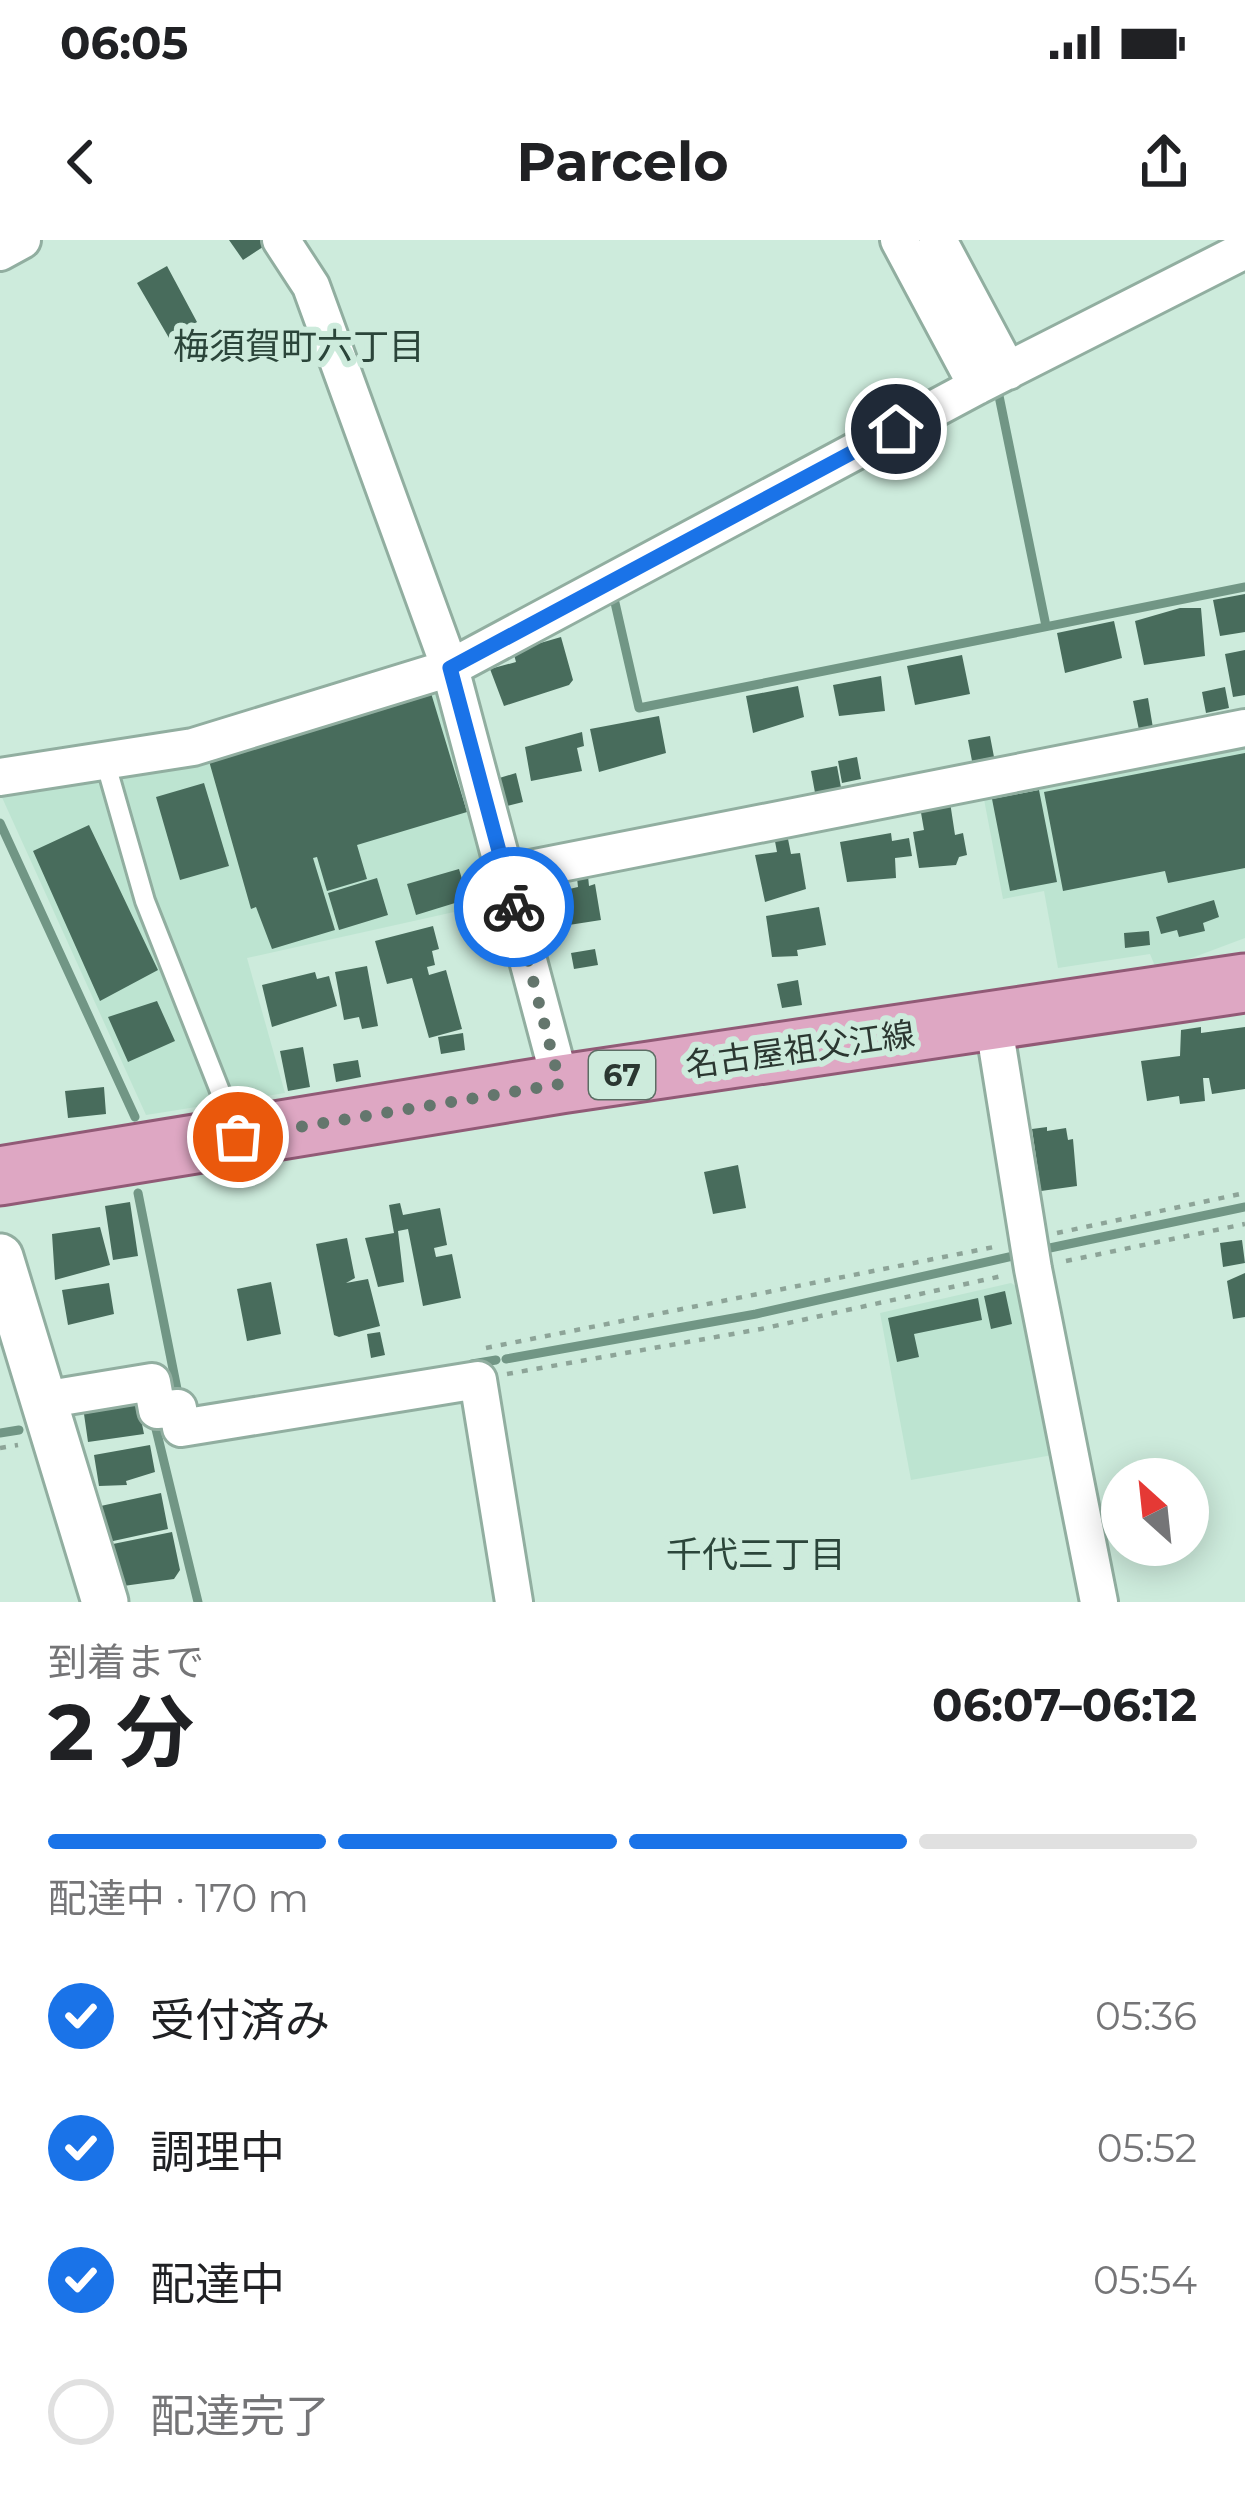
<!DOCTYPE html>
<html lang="ja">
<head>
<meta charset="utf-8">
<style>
  :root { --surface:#fff; --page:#f6f6f6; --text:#202124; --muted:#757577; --line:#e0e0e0; --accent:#1a73e8 }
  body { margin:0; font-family:Montserrat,"Noto Sans JP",sans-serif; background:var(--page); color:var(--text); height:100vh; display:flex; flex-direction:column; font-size:45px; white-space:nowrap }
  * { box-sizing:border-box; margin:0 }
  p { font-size:39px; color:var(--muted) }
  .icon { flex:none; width:66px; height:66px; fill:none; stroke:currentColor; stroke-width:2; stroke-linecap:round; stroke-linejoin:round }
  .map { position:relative; height:1362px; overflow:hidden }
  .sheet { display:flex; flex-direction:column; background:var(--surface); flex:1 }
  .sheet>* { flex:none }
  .needle { width:78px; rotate:333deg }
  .buttons { position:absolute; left:1101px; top:1218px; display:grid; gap:24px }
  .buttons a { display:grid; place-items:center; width:108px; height:108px; border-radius:50%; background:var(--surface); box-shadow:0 6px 30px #0003; font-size:60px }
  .pin { position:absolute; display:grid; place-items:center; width:102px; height:102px; color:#fff; margin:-51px; border:6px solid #fff; border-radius:50%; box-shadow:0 3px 12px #0007 }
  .courier { position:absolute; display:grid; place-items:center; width:120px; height:120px; margin:-60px; border:9px solid #1a73e8; border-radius:50%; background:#fff; color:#222; box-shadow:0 3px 15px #0007 }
  .overview em { font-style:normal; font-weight:700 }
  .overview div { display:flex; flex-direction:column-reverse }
  .overview { display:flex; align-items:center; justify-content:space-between; height:204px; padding:0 48px }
  h1 { font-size:78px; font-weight:700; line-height:90px }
  .bar { display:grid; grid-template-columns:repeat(4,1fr); gap:18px 12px; align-content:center; height:144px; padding:0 48px }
  .bar i { height:15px; border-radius:9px; background:var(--line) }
  .bar .active { background:var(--accent) }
  .bar p { grid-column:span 4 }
  ol { padding:0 48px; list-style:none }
  li { display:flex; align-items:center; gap:36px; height:132px }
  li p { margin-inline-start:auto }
  li .icon { padding:12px; border-radius:50%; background:var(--accent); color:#fff; stroke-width:4 }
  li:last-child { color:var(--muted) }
  li i { width:66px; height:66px; border:6px solid var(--line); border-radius:50% }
  .status { display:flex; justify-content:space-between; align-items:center; height:84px; padding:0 60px; background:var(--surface); direction:ltr }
  .status svg { height:33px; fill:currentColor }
  header { display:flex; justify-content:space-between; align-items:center; height:156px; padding:0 48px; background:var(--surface); font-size:54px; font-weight:700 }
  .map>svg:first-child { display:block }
  .built { fill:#bde4d1 }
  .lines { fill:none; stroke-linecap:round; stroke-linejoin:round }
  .stream { stroke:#719685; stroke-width:9 }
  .building { fill:#486c5c }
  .service-casing { stroke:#91aea0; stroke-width:24 }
  .minor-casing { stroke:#91aea0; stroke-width:42 }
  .tertiary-casing { stroke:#91aea0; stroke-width:51 }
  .primary-casing { stroke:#915a76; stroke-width:63 }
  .path { stroke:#8da498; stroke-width:4.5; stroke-dasharray:6 9; stroke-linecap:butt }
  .service { stroke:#fff; stroke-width:18 }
  .minor { stroke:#fff; stroke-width:36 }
  .tertiary { stroke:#fff; stroke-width:45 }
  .primary { stroke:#dea7c3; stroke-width:57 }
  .done { stroke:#64766d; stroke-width:12; stroke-dasharray:0 21.6 }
  .route { stroke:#1a73e8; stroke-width:15 }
  .labels { text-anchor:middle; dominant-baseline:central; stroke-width:12; stroke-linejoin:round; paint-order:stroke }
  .shield { fill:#cdebdc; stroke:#5c6d64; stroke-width:3 }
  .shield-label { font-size:30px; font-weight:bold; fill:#2b3731 }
  .street-label { font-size:33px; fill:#2b3731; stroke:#cdebdc }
  .neighbourhood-label { font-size:36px; fill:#2b453a; stroke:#cdebdc }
</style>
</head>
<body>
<div class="status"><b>06:05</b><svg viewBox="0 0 49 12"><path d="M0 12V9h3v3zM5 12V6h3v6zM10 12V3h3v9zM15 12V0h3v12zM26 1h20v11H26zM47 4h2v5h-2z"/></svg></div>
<header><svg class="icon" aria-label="back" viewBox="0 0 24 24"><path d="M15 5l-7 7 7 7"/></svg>Parcelo<svg class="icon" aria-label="share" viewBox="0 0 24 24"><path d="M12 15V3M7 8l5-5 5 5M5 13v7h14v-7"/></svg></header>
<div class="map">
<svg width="1245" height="1362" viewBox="0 0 1245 1362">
  <rect width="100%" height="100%" fill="#cdebdc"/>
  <!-- built -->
  <path class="built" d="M425,447L445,455L499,662L247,718L285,853L146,875L0,553Z
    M1245,501V698L1157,731L1150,714L1058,728L1044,651L1003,659L983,554Z
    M1011,1043L1027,1053L1058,1214L911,1240L880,1073Z"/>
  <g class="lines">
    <!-- stream -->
    <path class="stream" d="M998,151L1046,386
      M613,354L639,468L1245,347
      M0,583L135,877
      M138,953L177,1149
      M1045,1009L1245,967
      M506,1119L756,1074L1018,1015
      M472,1124L496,1120
      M155,1185L198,1362
      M0,1193L19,1190"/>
  </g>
  <!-- building -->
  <path class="building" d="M229,0H263L266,5L243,20Z
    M167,26L197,82L169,98L137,43Z
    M1245,354V392L1220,396L1213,360Z
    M1180,368H1201L1205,416L1144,425L1135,381Z
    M1114,381L1122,418L1065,433L1057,393Z
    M561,397L573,440L569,445L504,466L490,429L516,422L513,411Z
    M1245,410V455L1233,457L1225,414Z
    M962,415L970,454L915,465L907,426Z
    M881,436L885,471L839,476L833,445Z
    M798,446L804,477L753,493L746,456Z
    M1225,447L1229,468L1206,473L1202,452Z
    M431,453L467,572L357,605L367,639L327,651L317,617L313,618L335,690L272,709L256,667L251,669L209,521Z
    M1148,458L1153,488L1139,490L1133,461Z
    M659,476L666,513L599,532L590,489Z
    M582,492L584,506L577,508L582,531L531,541L525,507Z
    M990,496L994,517L972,521L968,500Z
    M1245,513V628L1168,643L1165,631L1063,651L1044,552Z
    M857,517L861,539L842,543L838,521Z
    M837,526L842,553L816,558L811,531Z
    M516,533L523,562L503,567L496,539Z
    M204,543L229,626L180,640L156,557Z
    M1039,550L1057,642L1010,651L992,559Z
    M950,562L955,595L963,593L967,615L959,617L956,625L919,628L913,592L924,590L920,567Z
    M89,585L158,730L100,761L33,611Z
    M891,593L892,601L909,598L912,616L895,618L896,638L847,642L840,602Z
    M787,594L791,614L800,613L806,649L765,662L755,615L777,612L774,596Z
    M459,629L468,659L416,675L407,644Z
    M588,636L589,646L595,644L601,680L556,687L554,681L535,684L530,658L578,647L577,638Z
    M377,638L388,675L339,690L328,653Z
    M1214,660L1219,677L1203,683L1205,691L1179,697L1177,690L1161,694L1156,677Z
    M819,667L826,705L797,710L798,716L772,717L766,676Z
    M433,686L439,709L432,711L435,725L427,727L429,735L446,730L462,789L429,798L412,738L387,744L375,701Z
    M1149,691L1150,705L1125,708L1124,693Z
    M595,709L598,725L574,729L571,713Z
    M367,726L378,786L362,789L359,777L344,780L335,732Z
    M315,732L317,739L329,736L337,766L272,787L262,745Z
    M798,740L802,765L782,768L777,744Z
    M157,761L175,801L128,822L108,777Z
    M1201,787V793L1245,787V849L1212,854L1209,838H1203L1205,861L1180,864L1179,856L1147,861L1141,821L1180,816L1181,790Z
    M463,793L465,810L441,814L438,797Z
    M303,807L310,847L288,851L280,811Z
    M358,820L361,837L336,842L333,824Z
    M104,847L106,874L68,878L65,851Z
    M1047,887V891L1066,888L1068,900L1073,899L1077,946L1041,951L1032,889Z
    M738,925L746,968L713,974L704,932Z
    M130,962L138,1016L113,1020L105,966Z
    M400,963L403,975L440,968L447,1005L434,1008L436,1017L452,1014L461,1058L423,1066L408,989L398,991L404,1042L378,1047L365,998L394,993L389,965Z
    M100,987L110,1025L55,1040L52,994Z
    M347,998L355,1038L346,1043L368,1039L380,1086L339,1097L334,1095L316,1004Z
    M1242,1000L1245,1023L1223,1027L1220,1003Z
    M1245,1033V1077L1233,1079L1227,1041Z
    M271,1042L281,1094L247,1101L237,1049Z
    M109,1043L114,1074L68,1085L62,1050Z
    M1005,1051L1012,1084L991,1089L984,1056Z
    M978,1058L982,1080L914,1094L919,1117L897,1122L888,1078Z
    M380,1092L385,1115L371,1118L367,1094Z
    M138,1164L144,1194L88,1202L84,1174Z
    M150,1205L155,1232L126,1241L127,1245L99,1246L94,1215Z
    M161,1253L168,1289L104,1303L96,1267Z
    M172,1292L180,1330L174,1339L116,1347L108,1305Z"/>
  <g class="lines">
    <defs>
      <path id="service" d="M105,521L145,661L235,889"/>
      <path id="minor" d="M281,0L311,46L450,428L561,844
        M899,0L977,146
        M938,0L1008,131
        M0,12L22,0
        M0,537L193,507L450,428L977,146L1245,10
        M505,634L1245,488
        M993,780L1033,1029L1099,1362
        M43,1160L152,1142L157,1170L178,1168L181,1188L478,1140L514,1362"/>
      <path id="tertiary" d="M0,1017L105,1362"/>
      <path id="primary" d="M0,936L561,844L1245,743"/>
    </defs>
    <!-- service casing -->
    <use href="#service" class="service-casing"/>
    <!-- minor casing -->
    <use href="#minor" class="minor-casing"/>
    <!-- tertiary casing -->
    <use href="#tertiary" class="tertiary-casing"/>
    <!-- primary casing -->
    <use href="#primary" class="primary-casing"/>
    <!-- path -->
    <path class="path" d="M1057,993L1245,953
      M1066,1021L1245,984
      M486,1108L999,1006
      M507,1134L761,1089L1002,1036
      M0,1208L18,1205"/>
    <!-- service -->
    <use href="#service" class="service"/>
    <!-- minor -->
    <use href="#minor" class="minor"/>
    <!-- tertiary -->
    <use href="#tertiary" class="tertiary"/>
    <!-- primary -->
    <use href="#primary" class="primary"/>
  </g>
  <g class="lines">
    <!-- done -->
    <path class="done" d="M238,897L560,844L514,667"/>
    <!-- route -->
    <path class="route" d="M514,667L450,428L896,189"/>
  </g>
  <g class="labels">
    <!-- shield labels -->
    <rect class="shield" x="589" y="811" width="66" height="48" rx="9"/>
    <g class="shield-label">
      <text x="622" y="835">67</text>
    </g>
    <!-- street labels -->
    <g class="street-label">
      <text transform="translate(800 809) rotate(-8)">名古屋祖父江線</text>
    </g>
    <!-- neighbourhood labels -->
    <g class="neighbourhood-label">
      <text x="299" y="106">梅須賀町六丁目</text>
      <text x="756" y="1314">千代三丁目</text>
    </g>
  </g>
</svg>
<div class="buttons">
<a><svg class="needle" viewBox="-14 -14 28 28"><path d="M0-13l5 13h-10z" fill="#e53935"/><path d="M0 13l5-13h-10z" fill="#757577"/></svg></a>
</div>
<div class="pin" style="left:238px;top:897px;background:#ea580c"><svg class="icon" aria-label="bag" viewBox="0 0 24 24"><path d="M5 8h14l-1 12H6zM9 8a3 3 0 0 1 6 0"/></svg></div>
<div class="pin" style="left:896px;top:189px;background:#1f2937"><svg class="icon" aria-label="home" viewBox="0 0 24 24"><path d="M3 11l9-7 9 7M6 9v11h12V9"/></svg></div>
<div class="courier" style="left:514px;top:667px"><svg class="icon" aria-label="bike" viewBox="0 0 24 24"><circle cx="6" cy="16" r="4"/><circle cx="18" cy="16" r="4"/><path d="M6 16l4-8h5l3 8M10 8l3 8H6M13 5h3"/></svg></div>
</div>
<section class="sheet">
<div class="overview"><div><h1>2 分</h1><p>到着まで</p></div><em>06:07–06:12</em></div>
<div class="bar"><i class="active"></i><i class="active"></i><i class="active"></i><i></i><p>配達中 · 170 m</p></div>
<ol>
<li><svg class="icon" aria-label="check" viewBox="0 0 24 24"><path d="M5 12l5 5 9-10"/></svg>受付済み<p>05:36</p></li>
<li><svg class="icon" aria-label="check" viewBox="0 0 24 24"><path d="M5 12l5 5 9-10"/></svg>調理中<p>05:52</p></li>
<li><svg class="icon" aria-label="check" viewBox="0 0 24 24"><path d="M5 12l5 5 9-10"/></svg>配達中<p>05:54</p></li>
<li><i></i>配達完了</li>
</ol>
</section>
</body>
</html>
